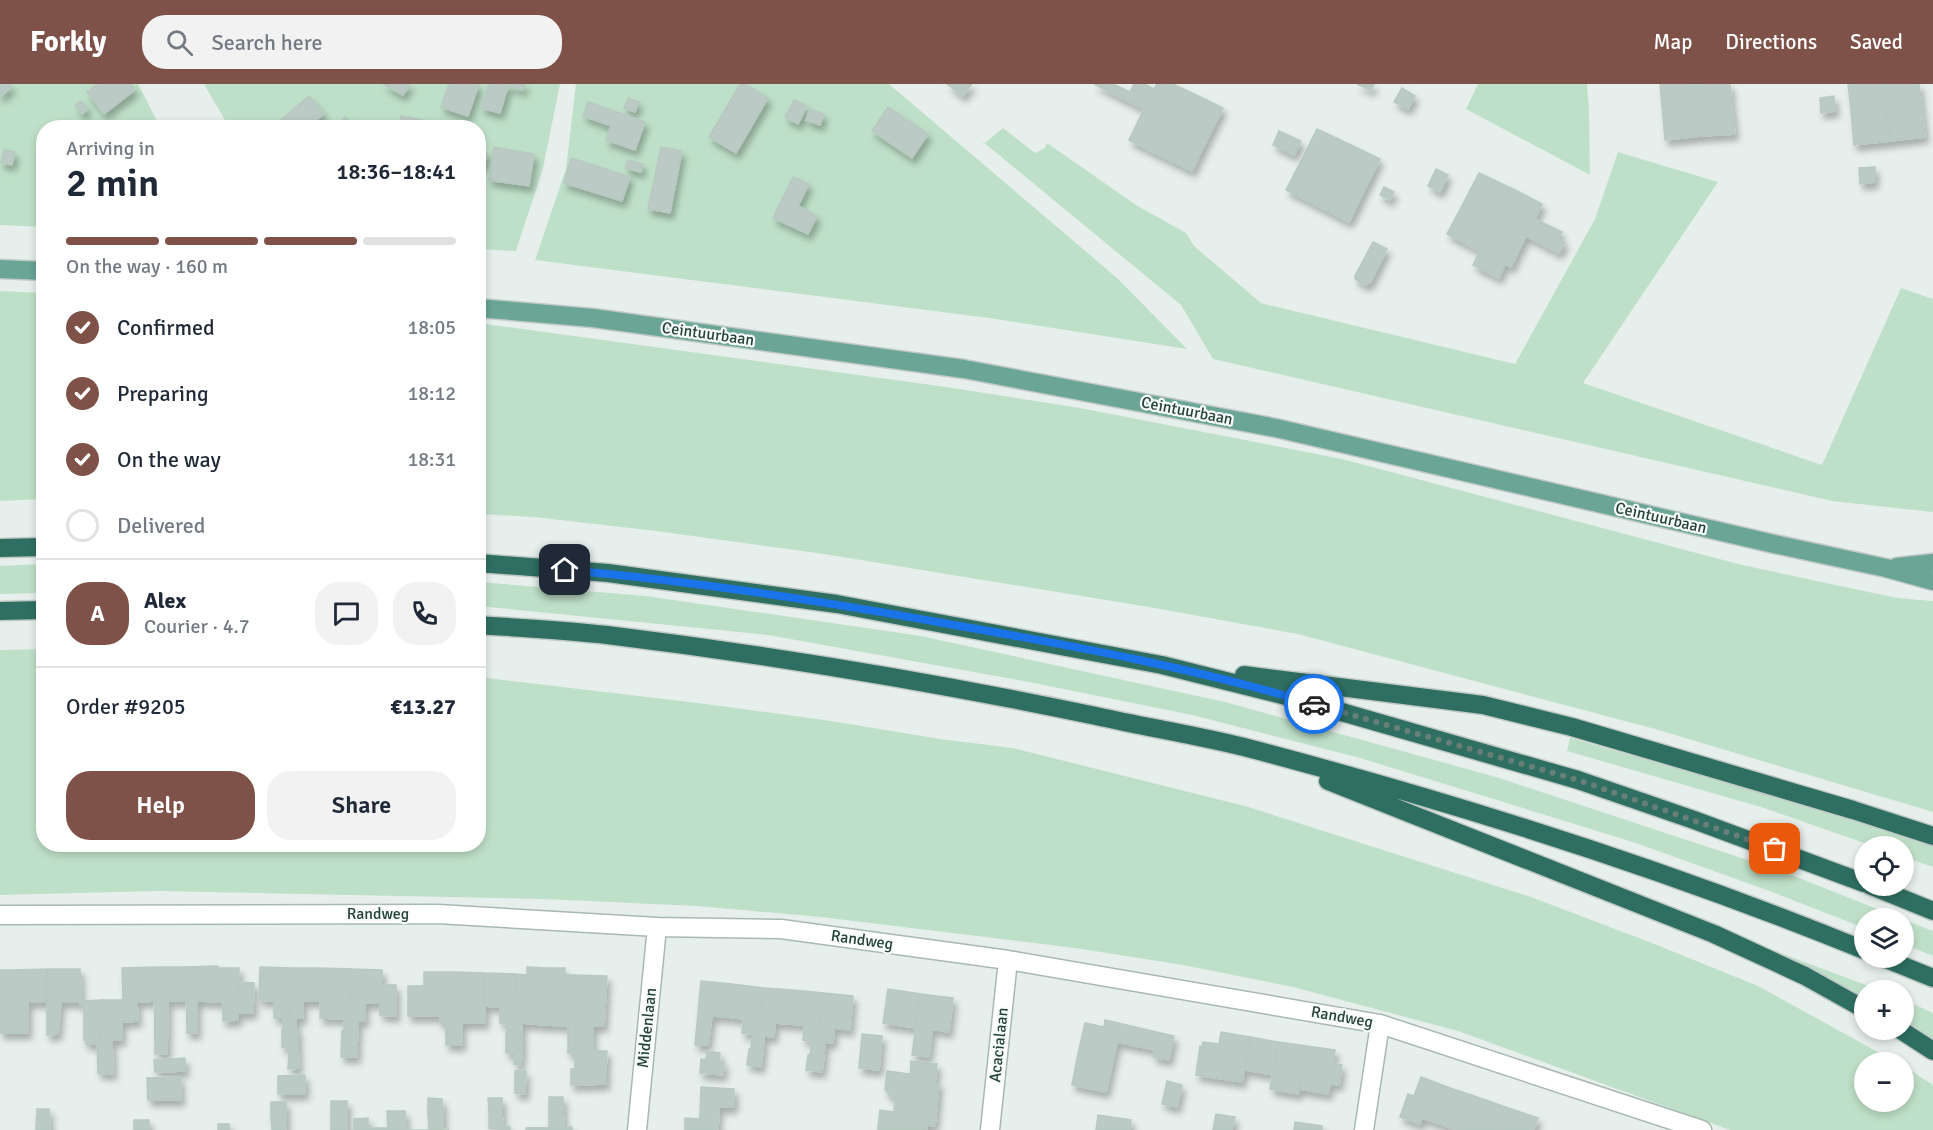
<!DOCTYPE html>
<html lang="en">
<head>
<meta charset="utf-8">
<style>
  :root { --surface:#fff; --page:#f2f2f3; --text:#1f2937; --muted:#747a83; --line:#e0e1e3; --accent:#7f5249 }
  body { margin:0; font-family:Signika,sans-serif; background:var(--page); color:var(--text); height:100vh; display:flex; flex-direction:column; font-size:22px; white-space:nowrap }
  * { box-sizing:border-box; margin:0 }
  p { font-size:20px; color:var(--muted) }
  .icon { flex:none; width:33px; height:33px; fill:none; stroke:currentColor; stroke-width:2; stroke-linecap:round; stroke-linejoin:round }
  .map { position:relative; flex:1; overflow:hidden }
  .side { position:absolute; left:36px; top:36px; width:450px; height:732px; display:flex; flex-direction:column; background:var(--surface); border-radius:24px; box-shadow:0 3px 9px #0003 }
  .side>* { flex:none }
  .buttons { position:absolute; left:1854px; top:752px; display:grid; gap:12px }
  .buttons a { display:grid; place-items:center; width:60px; height:60px; border-radius:50%; background:var(--surface); box-shadow:0 3px 9px #0003; font-size:30px }
  .pin { position:absolute; display:grid; place-items:center; width:51px; height:51px; color:#fff; margin:-26px; border-radius:12px; box-shadow:0 3px 9px #0006 }
  .courier { position:absolute; display:grid; place-items:center; width:60px; height:60px; margin:-30px; border:4px solid #1a73e8; border-radius:50%; background:#fff; color:#222; box-shadow:0 2px 8px #0007 }
  .head em { font-style:normal; font-weight:600 }
  .head div { display:flex; flex-direction:column-reverse }
  .head { display:flex; align-items:center; justify-content:space-between; height:102px; padding:0 30px }
  h1 { font-size:39px; font-weight:600; line-height:45px }
  .bar { display:grid; grid-template-columns:repeat(4,1fr); gap:9px 6px; align-content:center; height:72px; padding:0 30px }
  .bar i { height:8px; border-radius:4px; background:var(--line) }
  .bar .selected { background:var(--accent) }
  .bar p { grid-column:span 4 }
  .line { display:flex; align-items:center; gap:15px; padding:0 30px; border-top:2px solid var(--line) }
  .line div { flex:1 }
  .round { display:grid; place-items:center; flex:none; width:63px; height:63px; border-radius:24px; background:var(--page) }
  ol { padding:0 30px; list-style:none }
  li { display:flex; align-items:center; gap:18px; height:66px }
  li p { margin-inline-start:auto }
  li .icon { padding:6px; border-radius:50%; background:var(--accent); color:#fff; stroke-width:4 }
  li:last-child { color:var(--muted) }
  li i { width:33px; height:33px; border:3px solid var(--line); border-radius:50% }
  .cta { display:flex; gap:12px; margin-top:auto; padding:12px 30px }
  .cta a { flex:1; height:69px; border-radius:24px; background:var(--accent); color:#fff; font-size:24px; font-weight:600; line-height:69px; text-align:center }
  .cta a+a { background:var(--page); color:var(--text) }
  header { display:flex; align-items:center; gap:36px; box-sizing:border-box; height:84px; padding:0 30px; background:var(--accent); color:#fff }
  header strong { font-size:28px }
  nav { display:flex; gap:33px; margin-inline-start:auto; font-size:21px }
  .search { width:420px; height:54px; background:var(--page); display:flex; align-items:center; gap:15px; box-sizing:border-box; padding:0 21px; border-radius:24px; color:var(--muted); font-size:22px }
  .map>svg:first-child { display:block }
  .green { fill:#bfe0c8 }
  .building { fill:#bbcac4; stroke:#b8c9c2; stroke-width:1.5; filter:url(#shadow) }
  .lines { fill:none; stroke-linecap:round; stroke-linejoin:round }
  .street-casing { stroke:#a8b8b2; stroke-width:21 }
  .primary-casing { stroke:#c2cac8; stroke-width:21 }
  .highway-casing { stroke:#c2cac8; stroke-width:21 }
  .street { stroke:#fff; stroke-width:18 }
  .primary { stroke:#6aa596; stroke-width:18 }
  .highway { stroke:#2f6f62; stroke-width:18 }
  .done { stroke:#687f78; stroke-width:6; stroke-dasharray:0 10.8 }
  .route { stroke:#1a73e8; stroke-width:8 }
  .labels { text-anchor:middle; dominant-baseline:central; stroke-width:4.5; stroke-linejoin:round; paint-order:stroke }
  .street-label { font-size:16px; fill:#24423a; stroke:#f7fbf9 }
</style>
</head>
<body>
<header>
<strong>Forkly</strong>
<div class="search"><svg class="icon" aria-label="search" viewBox="0 0 24 24"><circle cx="10" cy="10" r="6"/><path d="M15 15l6 6"/></svg>Search here</div>
<nav><a>Map</a><a>Directions</a><a>Saved</a></nav>
</header>
<div class="map">
<svg width="1933" height="1046" viewBox="0 0 1933 1046">
  <defs>
    <filter id="shadow"><feDropShadow dx="3.5" dy="6" stdDeviation="3" flood-color="#0004"/></filter>
  </defs>
  <rect width="100%" height="100%" fill="#e6efeb"/>
  <!-- green -->
  <path class="green" d="M0,0H138L160,43L44,44L43,143L0,141Z
    M204,0H560L543,84L516,167L479,165L478,44L229,43Z
    M576,0H889L1117,194L1187,265L989,234L535,176L566,85Z
    M1478,0H1587L1589,26L1590,91L1466,25Z
    M1003,44L1035,69L1045,64L1047,59L1136,121L1186,149L1194,162L1261,219L1515,280L1595,135L1618,68L1718,98L1583,299L1822,381L1901,204L1933,215V428L1832,417L1213,275L1181,221L971,48L985,59Z
    M0,207L43,209V415L0,417Z
    M478,239L946,303L1080,324L1342,375L1742,481L1897,514L1933,517V728L1655,645L1298,550L1149,523L824,470L656,447L534,433L479,430Z
    M43,480V509L0,510V482Z
    M479,498L646,512L921,552L1225,618L1496,693L1784,788L1900,834H1864V844L1775,809L1633,758L1360,674L1192,631L1029,598L768,551L479,522Z
    M43,565L44,760H478L479,593L706,620L831,637L940,655L1013,664L1245,722L1531,813L1652,859L1758,902L1896,978H1864V1017H1904V982L1933,1001V1046H1730L1458,947L1293,903L1183,881L1075,864L821,833L697,822L544,815L157,807L0,811V566Z
    M1570,654L1813,723L1933,762V783L1904,773V762H1873L1764,724L1567,667Z
    M1904,836L1933,847V872L1904,860Z
    M1773,866L1879,906H1864V915Z
    M1904,916L1933,929V957L1904,938Z"/>
  <!-- building -->
  <path class="building" d="M0,0H9L12,3L0,13Z
    M97,0H130L135,6L104,30L87,8Z
    M383,0H410L403,11Z
    M449,0H479L468,32L441,23Z
    M489,0H525L523,6L508,2L500,29L481,24Z
    M740,0H745L768,14L736,69L709,53Z
    M947,0H972L963,12Z
    M1094,0H1113L1130,8L1134,0H1144L1154,5L1157,0H1173L1192,9L1176,41Z
    M1357,0H1374L1371,6Z
    M1660,0H1695L1697,18L1662,21Z
    M1695,0H1730L1731,15L1697,18Z
    M1848,0H1884L1886,23L1851,26Z
    M1884,0H1919L1921,19L1886,23Z
    M1402,4L1415,12L1408,25L1394,18Z
    M1192,9L1223,24L1207,56L1176,41Z
    M309,12L324,30L307,44H271Z
    M1834,12L1835,27L1821,29L1820,14Z
    M628,14L639,18L635,28L624,24Z
    M1731,15L1735,50L1700,52L1697,18Z
    M794,16L807,22L798,40L785,33Z
    M81,17L88,25L82,30L75,21Z
    M588,18L645,38L635,66L606,56L611,42L583,32Z
    M1697,18L1700,52L1665,56L1662,21Z
    M1921,19L1925,53L1890,57L1886,23Z
    M888,23L928,50L912,74L872,47Z
    M1886,23L1890,57L1854,61L1851,26Z
    M810,25L824,30L820,41L806,36Z
    M1144,25L1176,41L1161,72L1129,56Z
    M401,32L429,37L428,44H399Z
    M345,33L359,44H337Z
    M1176,41L1207,56L1192,87L1161,72Z
    M1317,45L1349,60L1333,91L1302,75Z
    M1279,47L1301,57L1294,71L1273,61Z
    M1349,60L1380,75L1364,107L1333,91Z
    M494,63L534,70L529,102L489,96Z
    M661,63L682,67L670,129L648,125Z
    M4,66L15,68L12,81L1,79Z
    M478,67L487,69L484,81L478,80Z
    M571,74L630,93L622,117L564,99Z
    M1302,75L1333,91L1318,122L1286,106Z
    M628,76L643,80L641,88L625,84Z
    M1875,83V98L1860,100L1859,84Z
    M1436,85L1448,91L1440,108L1428,102Z
    M1479,89L1511,104L1495,136L1463,120Z
    M1333,91L1364,107L1349,138L1318,122Z
    M793,93L809,100L798,122L817,132L808,150L773,134Z
    M1384,103L1394,108L1390,116L1380,111Z
    M1511,104L1542,120L1535,135L1562,148L1558,155L1565,158L1559,169L1495,136Z
    M1463,120L1495,136L1480,167L1447,150Z
    M1495,136L1526,152L1511,183L1505,180L1499,194L1473,181Z
    M1373,158L1387,165L1370,199L1368,198L1366,201L1355,195V192Z
    M218,882V884H239L238,936L223,937V918L197,917V949H187L186,883Z
    M154,883V917L137,918L138,937L122,938V956H112L113,990L98,989L97,960L98,956H101V916H123L122,884Z
    M154,883H186V917H168L167,970H155Z
    M260,883L290,884L289,934H274V917L259,916Z
    M527,883L546,884L544,941L522,939V952H506L507,940H514L516,890L527,891Z
    M290,884H321L320,917H303V934H296V946H283V934H289Z
    M321,884L352,885L350,935L320,934Z
    M546,884H565V891H576L575,942L544,941Z
    M47,885H80L81,917L101,916V956H98L99,960H86V956H84V921H80V918H61L58,950L47,951Z
    M47,885L48,918H28V949H14V886Z
    M352,885L382,886V901H396V932L380,931V919H365V937H358V948L344,947V935H350Z
    M0,886H14V949H0Z
    M424,888H456L455,936H449L448,951H446V939H440V932H408V902H424Z
    M456,888L485,889V939H462V951H448L449,936H455Z
    M485,889L516,890L514,940L500,939V923L484,922Z
    M576,891L607,892L604,942H575Z
    M701,897L731,900L728,933L712,932L708,961H695Z
    M239,898L254,899L253,929H238Z
    M731,900L763,904L758,951L742,949L743,935L728,933Z
    M763,904L793,906L789,940L775,939L774,953L764,952L763,966L751,965L752,950L758,951Z
    M888,905L920,910L916,944L883,939Z
    M793,906L823,909L818,957L803,956L804,941L789,940Z
    M823,909L853,912L850,946L834,944L833,959L825,958L824,972L810,971L812,956L818,957Z
    M920,910L953,914L949,948L932,945L929,973L912,971Z
    M1105,936L1174,952L1169,976L1153,973L1155,966L1117,958L1113,977L1078,970L1085,939L1104,943Z
    M568,941L575,942V969H568Z
    M575,942H593V967H580L581,969H575Z
    M282,946H298V964L282,963Z
    M342,947L358,948L357,962H350V973H341Z
    M1221,948L1250,953L1242,998L1196,991L1200,962L1202,963L1203,958L1219,960Z
    M862,950L882,952L879,986L859,984Z
    M446,951H462V961H446Z
    M506,952H522V968L506,969Z
    M1250,953L1278,958L1273,991L1245,986Z
    M1278,958L1306,962L1298,1010L1270,1005Z
    M350,962H357V973H350Z
    M1306,962L1335,966L1333,980L1342,981L1339,1001L1330,1000L1328,1010L1299,1005Z
    M289,964H298L299,984L288,985Z
    M749,965L763,966L761,983L747,981Z
    M580,967H607L606,985H575V969H581Z
    M707,967L720,969L719,977L706,976Z
    M514,968H522L521,981L514,980Z
    M1078,970L1113,977L1106,1008L1072,1001Z
    M808,971L824,972L822,988L806,986Z
    M185,974V987L155,988L154,976Z
    M701,975L724,978L723,991L700,989Z
    M911,977L937,980L935,999L910,997Z
    M571,985H606V1000L571,1001Z
    M515,987H526L525,1010L515,1009Z
    M887,987L909,990L910,997L939,999L935,1042L927,1041V1046L878,1044L880,1026L894,1028L895,1013H892L885,1006Z
    M305,991V1010H278V992Z
    M180,993L181,1016H148L147,994Z
    M1421,993L1450,1004L1438,1039L1422,1034L1420,1040L1400,1033L1408,1010L1414,1012Z
    M1167,997L1182,1001L1177,1023L1162,1020Z
    M701,1003L734,1005V1023H719L718,1046H685V1034L700,1035Z
    M1450,1004L1480,1014L1468,1046H1457L1438,1039Z
    M549,1013H563V1027L549,1028Z
    M428,1014L442,1015L443,1030H428Z
    M488,1014H502V1029H489Z
    M1480,1014L1508,1024L1500,1046H1468Z
    M331,1017H347V1031H331Z
    M271,1018H286V1032H271Z
    M1508,1024L1538,1034L1534,1046H1500Z
    M37,1025H49L50,1046H36Z
    M387,1027H405L406,1046H436H388Z
    M563,1027L564,1043H572V1046H557V1043H549V1028Z
    M489,1029H502L503,1043H510V1046L489,1044Z
    M428,1030H443V1045L449,1046L429,1045Z
    M1216,1030L1235,1033L1232,1046H1213Z
    M331,1031H347V1046H331Z
    M1098,1031L1131,1036L1130,1046H1096Z
    M271,1032H286V1046H272Z
    M368,1034V1044H388V1046H354V1035Z
    M134,1036H149V1046H134Z
    M1295,1038L1322,1042V1046H1294Z
    M218,1040H229V1046H218Z
    M557,1043V1046H526V1044Z
    M878,1044L910,1046H878Z"/>
  <g class="lines">
    <defs>
      <path id="street" d="M0,831L438,830L657,843L781,845L1008,876L1380,940L1702,1046
        M637,1046L657,843
        M990,1046L1008,876
        M1364,1046L1380,940"/>
      <path id="primary" d="M0,185L44,187
        M478,224L593,234L964,285L1276,344L1774,460L1886,484L1933,497
        M1897,483L1933,479"/>
      <path id="highway" d="M0,464L44,463
        M478,479L608,489L837,520L1162,581L1286,612L1578,696L1694,736L1864,799
        M0,527L44,526
        M478,541C521,544 565,546 607,551C771,571 934,598 1096,632C1145,643 1195,651 1244,663C1454,718 1663,784 1864,866
        M1244,591L1483,621L1572,643L1853,726L1933,752
        M1328,697L1714,850L1805,892L1864,925
        M1869,801L1933,827
        M1881,873L1933,894
        M1899,945L1933,967"/>
    </defs>
    <!-- street casing -->
    <use href="#street" class="street-casing"/>
    <!-- primary casing -->
    <use href="#primary" class="primary-casing"/>
    <!-- highway casing -->
    <use href="#highway" class="highway-casing"/>
    <!-- street -->
    <use href="#street" class="street"/>
    <!-- primary -->
    <use href="#primary" class="primary"/>
    <!-- highway -->
    <use href="#highway" class="highway"/>
  </g>
  <g class="lines">
    <!-- done -->
    <path class="done" d="M1314,620L1578,696L1775,765"/>
    <!-- route -->
    <path class="route" d="M565,486C697,497 829,518 960,542C1079,563 1198,585 1314,620"/>
  </g>
  <g class="labels">
    <!-- street labels -->
    <g class="street-label">
      <text transform="translate(708 250) rotate(8)">Ceintuurbaan</text>
      <text transform="translate(1187 327) rotate(11)">Ceintuurbaan</text>
      <text transform="translate(1661 434) rotate(13)">Ceintuurbaan</text>
      <text x="378" y="830">Randweg</text>
      <text transform="translate(862 856) rotate(8)">Randweg</text>
      <text transform="translate(1342 933) rotate(10)">Randweg</text>
      <text transform="translate(647 944) rotate(-84)">Middenlaan</text>
      <text transform="translate(999 961) rotate(-84)">Acacialaan</text>
    </g>
  </g>
</svg>
<div class="buttons">
<a><svg class="icon" aria-label="locate" viewBox="0 0 24 24"><circle cx="12" cy="12" r="6"/><path d="M12 2v4M12 18v4M2 12h4M18 12h4"/></svg></a>
<a><svg class="icon" aria-label="layers" viewBox="0 0 24 24"><path d="M12 4l9 5-9 5-9-5zM3 14l9 5 9-5"/></svg></a>
<a>+</a>
<a>−</a>
</div>
<div class="pin" style="left:1775px;top:765px;background:#ea580c"><svg class="icon" aria-label="bag" viewBox="0 0 24 24"><path d="M5 8h14l-1 12H6zM9 8a3 3 0 0 1 6 0"/></svg></div>
<div class="pin" style="left:565px;top:486px;background:#1f2937"><svg class="icon" aria-label="home" viewBox="0 0 24 24"><path d="M3 11l9-7 9 7M6 9v11h12V9"/></svg></div>
<div class="courier" style="left:1314px;top:620px"><svg class="icon" aria-label="car" viewBox="0 0 24 24"><path d="M5 17H2v-5l4-1 3-4h7l3 4 3 1v5h-3M9 17h6M6 11h13"/><circle cx="7" cy="17" r="2"/><circle cx="17" cy="17" r="2"/></svg></div>
<section class="side">
<div class="head"><div><h1>2 min</h1><p>Arriving in</p></div><em>18:36–18:41</em></div>
<div class="bar"><i class="selected"></i><i class="selected"></i><i class="selected"></i><i></i><p>On the way · 160 m</p></div>
<ol>
<li><svg class="icon" aria-label="check" viewBox="0 0 24 24"><path d="M5 12l5 5 9-10"/></svg>Confirmed<p>18:05</p></li>
<li><svg class="icon" aria-label="check" viewBox="0 0 24 24"><path d="M5 12l5 5 9-10"/></svg>Preparing<p>18:12</p></li>
<li><svg class="icon" aria-label="check" viewBox="0 0 24 24"><path d="M5 12l5 5 9-10"/></svg>On the way<p>18:31</p></li>
<li><i></i>Delivered</li>
</ol>
<div class="line" style="height:108px"><b class="round" style="background:var(--accent);color:#fff">A</b><div><b>Alex</b><p>Courier · 4.7</p></div><a class="round"><svg class="icon" aria-label="chat" viewBox="0 0 24 24"><path d="M4 5h16v11H9l-5 4z"/></svg></a><a class="round"><svg class="icon" aria-label="phone" viewBox="0 0 24 24"><path d="M5 4h4l2 5-3 2q2 4 5 5l2-3 5 2v4C11 20 4 13 5 4z"/></svg></a></div>
<div class="line" style="height:78px"><div>Order #9205</div><b>€13.27</b></div>
<div class="cta"><a>Help</a><a>Share</a></div>
</section>
</div>
</body>
</html>
